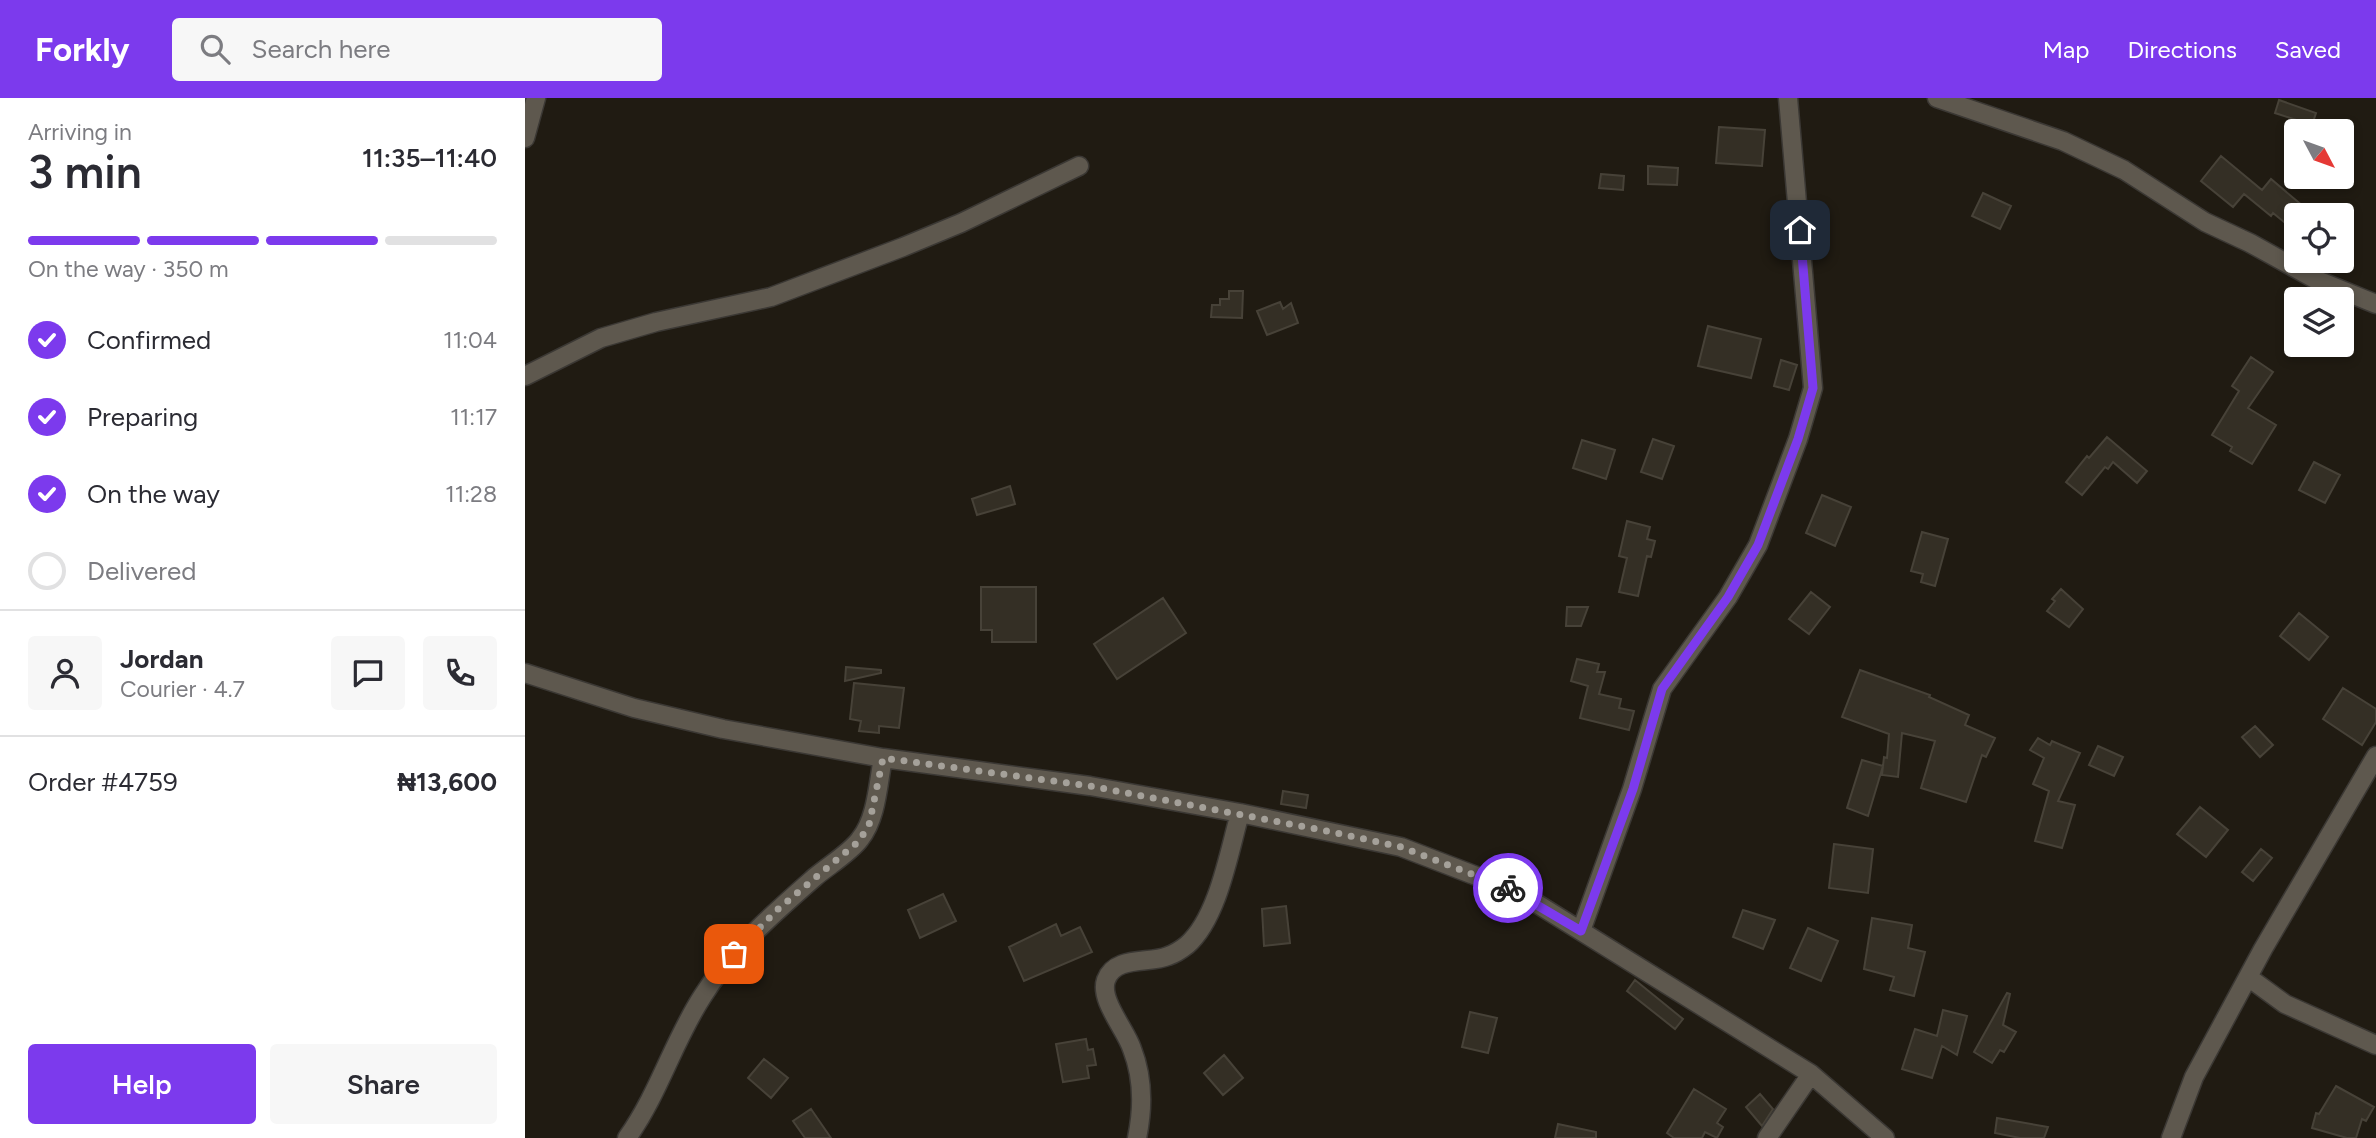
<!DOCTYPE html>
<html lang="en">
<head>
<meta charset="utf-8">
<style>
  :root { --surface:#fff; --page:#f7f7f7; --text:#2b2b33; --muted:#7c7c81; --line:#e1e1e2; --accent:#7c3aed }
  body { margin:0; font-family:Figtree,sans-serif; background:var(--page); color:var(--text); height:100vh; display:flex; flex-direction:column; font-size:26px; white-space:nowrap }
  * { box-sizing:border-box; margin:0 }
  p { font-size:23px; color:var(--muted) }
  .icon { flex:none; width:38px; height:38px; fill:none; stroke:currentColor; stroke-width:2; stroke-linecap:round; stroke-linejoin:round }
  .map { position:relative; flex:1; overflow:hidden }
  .drawer { display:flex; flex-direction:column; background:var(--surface); width:525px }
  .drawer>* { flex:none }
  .needle { width:46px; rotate:131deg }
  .fabs { position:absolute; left:1759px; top:21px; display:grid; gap:14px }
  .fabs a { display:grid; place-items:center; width:70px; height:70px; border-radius:7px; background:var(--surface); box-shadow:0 4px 10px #0003; font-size:35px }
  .pin { position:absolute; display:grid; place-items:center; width:60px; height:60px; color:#fff; margin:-30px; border-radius:14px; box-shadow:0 4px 10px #0006 }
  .courier { position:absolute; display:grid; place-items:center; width:70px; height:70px; margin:-35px; border:5px solid #7c3aed; border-radius:50%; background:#fff; color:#222; box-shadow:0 2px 9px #0007 }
  .head em { font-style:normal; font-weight:600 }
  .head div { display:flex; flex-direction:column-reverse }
  .head { display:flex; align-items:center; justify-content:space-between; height:119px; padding:0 28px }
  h1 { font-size:46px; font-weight:600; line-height:52px }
  .bar { display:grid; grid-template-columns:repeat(4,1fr); gap:10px 7px; align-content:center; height:84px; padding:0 28px }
  .bar i { height:9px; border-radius:5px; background:var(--line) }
  .bar .on { background:var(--accent) }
  .bar p { grid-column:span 4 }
  .line { display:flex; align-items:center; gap:18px; padding:0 28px; border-top:2px solid var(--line) }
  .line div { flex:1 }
  .round { display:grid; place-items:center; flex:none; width:74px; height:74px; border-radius:7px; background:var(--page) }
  ol { padding:0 28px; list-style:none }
  li { display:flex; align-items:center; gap:21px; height:77px }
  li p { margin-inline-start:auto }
  li .icon { padding:7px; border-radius:50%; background:var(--accent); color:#fff; stroke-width:4 }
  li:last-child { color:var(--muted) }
  li i { width:38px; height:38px; border:4px solid var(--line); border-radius:50% }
  .cta { display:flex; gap:14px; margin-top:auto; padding:14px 28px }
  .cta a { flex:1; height:80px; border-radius:7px; background:var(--accent); color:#fff; font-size:28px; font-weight:600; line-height:80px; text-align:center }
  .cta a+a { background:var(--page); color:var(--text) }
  header { display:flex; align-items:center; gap:42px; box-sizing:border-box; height:98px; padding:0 35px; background:var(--accent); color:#fff }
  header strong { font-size:33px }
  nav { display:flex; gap:38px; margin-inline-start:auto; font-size:24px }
  .search { width:490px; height:63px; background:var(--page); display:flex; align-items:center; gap:18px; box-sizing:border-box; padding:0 24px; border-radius:7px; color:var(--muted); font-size:26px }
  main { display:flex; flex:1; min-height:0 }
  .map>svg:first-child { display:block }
  .building { fill:#342f25; stroke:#474238; stroke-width:2 }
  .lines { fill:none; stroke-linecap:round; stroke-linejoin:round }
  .minor-casing { stroke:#3b3834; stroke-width:21 }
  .minor { stroke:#5e584e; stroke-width:18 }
  .done { stroke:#a5a19a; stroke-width:7; stroke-dasharray:0 12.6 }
  .route { stroke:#7c3aed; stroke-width:9 }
</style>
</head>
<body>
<header>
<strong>Forkly</strong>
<div class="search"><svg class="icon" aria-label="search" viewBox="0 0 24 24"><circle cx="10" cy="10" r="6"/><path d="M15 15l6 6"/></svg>Search here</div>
<nav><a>Map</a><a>Directions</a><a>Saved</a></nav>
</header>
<main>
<section class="drawer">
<div class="head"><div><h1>3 min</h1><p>Arriving in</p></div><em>11:35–11:40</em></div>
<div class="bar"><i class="on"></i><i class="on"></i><i class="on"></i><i></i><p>On the way · 350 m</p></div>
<ol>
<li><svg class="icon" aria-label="check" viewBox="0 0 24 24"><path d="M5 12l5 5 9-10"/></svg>Confirmed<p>11:04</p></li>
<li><svg class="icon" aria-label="check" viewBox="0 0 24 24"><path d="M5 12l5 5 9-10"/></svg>Preparing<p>11:17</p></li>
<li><svg class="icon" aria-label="check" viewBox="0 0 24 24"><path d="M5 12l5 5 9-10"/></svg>On the way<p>11:28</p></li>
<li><i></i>Delivered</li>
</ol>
<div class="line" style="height:126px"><a class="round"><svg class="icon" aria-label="person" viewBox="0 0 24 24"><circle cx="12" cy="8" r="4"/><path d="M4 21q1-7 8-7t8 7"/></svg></a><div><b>Jordan</b><p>Courier · 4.7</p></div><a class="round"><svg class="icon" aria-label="chat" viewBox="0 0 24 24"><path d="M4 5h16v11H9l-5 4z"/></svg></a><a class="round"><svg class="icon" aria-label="phone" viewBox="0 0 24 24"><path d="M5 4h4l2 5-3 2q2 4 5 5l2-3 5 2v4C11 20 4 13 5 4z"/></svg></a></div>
<div class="line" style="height:91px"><div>Order #4759</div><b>₦13,600</b></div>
<div class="cta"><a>Help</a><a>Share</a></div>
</section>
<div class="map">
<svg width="1851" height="1040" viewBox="0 0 1851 1040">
  <rect width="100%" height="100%" fill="#201b12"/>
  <!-- building -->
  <path class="building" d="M1754,2L1791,15L1787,27L1750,15Z
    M1194,29L1240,32L1237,68L1191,65Z
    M1696,58L1737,92L1746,81L1779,109L1764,128L1748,115L1746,118L1719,96L1708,109L1676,83Z
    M1123,68L1153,70L1152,87L1123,86Z
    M1076,76L1099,78L1098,92L1074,90Z
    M1458,95L1486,108L1475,131L1447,118Z
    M704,193H718L717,220L686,219L687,207H695V201H704Z
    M755,204L758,211L766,205L773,225L742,237L732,213Z
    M1183,228L1236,241L1226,280L1173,268Z
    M1726,259L1748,274L1723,310L1751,327L1727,366L1705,353L1707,349L1687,337L1714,293L1707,288Z
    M1256,262L1272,267L1264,292L1249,288Z
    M1582,339L1622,373L1612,385L1588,364L1583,371L1580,369L1557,397L1541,384L1562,358L1564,360Z
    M1128,341L1149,348L1137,381L1116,374Z
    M1057,342L1090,352L1081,381L1048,370Z
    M1789,364L1815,377L1800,405L1774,392Z
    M485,388L490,406L452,417L447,401Z
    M1297,397L1326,409L1310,448L1281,435Z
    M1102,423L1125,429L1122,441L1130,443L1126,459L1122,458L1113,498L1094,494L1102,460L1094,458Z
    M1397,434L1423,441L1410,488L1396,484L1398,476L1386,473Z
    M456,489H511V544H467V532H456Z
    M1536,491L1558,511L1544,529L1522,513L1530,503L1527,501Z
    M1286,494L1305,509L1284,536L1264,521Z
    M638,500L661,535L592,581L569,546Z
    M1042,509H1063L1056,528H1041Z
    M1774,515L1803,539L1784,562L1755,538Z
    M1052,561L1074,566L1072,574H1080L1074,596L1096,601L1094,610L1109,613L1104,632L1055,620L1063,588L1046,583Z
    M321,569L356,572V575L320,583Z
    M1335,572L1405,597L1404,599L1444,617L1440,627L1470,640L1461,659L1457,657L1441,704L1396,690L1410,643L1377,635L1373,679L1357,677L1359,659L1362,660L1364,636L1317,619Z
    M329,585L379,590L374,630L354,628V635L334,633L336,623L325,621Z
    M1818,590L1851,611V624L1837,647L1798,621Z
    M1730,628L1748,647L1735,659L1717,639Z
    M1513,640L1525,647L1527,643L1555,655L1533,703L1550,707L1537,750L1510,743L1524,693L1508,686L1519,660L1505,652Z
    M1573,648L1598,659L1589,678L1564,667Z
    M1337,662L1358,668L1343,718L1322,710Z
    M758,693L783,697L781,710L756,706Z
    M1675,709L1703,732L1681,759L1652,736Z
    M1309,746L1348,751L1343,795L1304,790Z
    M1736,751L1747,760L1728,783L1717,774Z
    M418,796L431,823L395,840L383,812Z
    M761,808L765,845L739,848L737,811Z
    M1218,812L1250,822L1238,851L1208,839Z
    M1347,820L1387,827L1383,850L1400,854L1389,898L1365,892L1369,879L1339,871Z
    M531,826L536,838L555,829L567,854L499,883L484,849Z
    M1283,830L1313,843L1296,883L1265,870Z
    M1110,882L1158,921L1150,931L1102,893Z
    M1482,895L1485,896L1478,927L1491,934L1479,954L1475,952L1467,965L1449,954Z
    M1418,912L1442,918L1432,957L1417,948L1407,980L1377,971L1390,931L1412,938Z
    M945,914L972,920L963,955L937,949Z
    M561,941L563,952L568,951L571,967L562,968L564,980L538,984L531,946Z
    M699,957L718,980L698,997L679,975Z
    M239,961L263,980L246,1000L223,980Z
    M1811,988L1849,1009L1841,1023L1837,1021L1831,1040H1822L1787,1030L1791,1015L1794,1016Z
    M1169,991L1201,1011L1192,1025L1198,1029L1192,1040L1180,1034L1177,1040H1149L1142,1035Z
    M1235,996L1248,1011L1237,1028L1221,1009Z
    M286,1011L306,1040H280L268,1023Z
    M1472,1020L1523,1029L1519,1040H1495L1470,1035Z
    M1033,1026L1071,1034V1040H1030Z"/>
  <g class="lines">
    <defs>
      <path id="minor" d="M1412,0L1538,43L1599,72L1680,124L1725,145L1792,182L1851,206
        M0,40L11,0
        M0,278L76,240L131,224L246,199L378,149L436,125L554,68
        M0,575L109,610L198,631L358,660L565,688L715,715L876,749L993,794L1286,976L1360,1040
        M1056,833L1107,691L1137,591L1203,499L1233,447L1273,341L1288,290L1263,0
        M1723,879L1760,906L1851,947
        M102,1040C134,995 148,944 177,899C206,852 249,815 290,779C303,768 326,754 335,741C352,720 353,685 358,660
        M612,1040C618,1011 618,979 607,951C601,932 574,902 581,882C590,857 625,866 643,858C649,856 657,851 662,847C693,820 704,754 715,715
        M1242,1040L1286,976
        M1646,1040L1669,979L1738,851L1851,658"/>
    </defs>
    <!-- minor casing -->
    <use href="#minor" class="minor-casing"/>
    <!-- minor -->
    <use href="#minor" class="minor"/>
  </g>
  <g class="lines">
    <!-- done -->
    <path class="done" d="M209,856L252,812L334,743L344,727L358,660L565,688L807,734L876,749L983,790"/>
    <!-- route -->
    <path class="route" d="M983,790L1056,833L1108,691L1137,591L1203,499L1233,447L1273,341L1288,290L1275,132"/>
  </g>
</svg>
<div class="fabs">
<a><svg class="needle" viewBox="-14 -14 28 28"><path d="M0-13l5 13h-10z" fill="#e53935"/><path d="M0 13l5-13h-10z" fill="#7c7c81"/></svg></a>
<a><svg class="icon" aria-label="locate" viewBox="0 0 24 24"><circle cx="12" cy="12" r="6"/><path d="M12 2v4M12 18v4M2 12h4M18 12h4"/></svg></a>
<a><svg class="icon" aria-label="layers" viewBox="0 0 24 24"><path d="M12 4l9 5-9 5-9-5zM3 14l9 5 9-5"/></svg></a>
</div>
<div class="pin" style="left:209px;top:856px;background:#ea580c"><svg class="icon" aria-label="bag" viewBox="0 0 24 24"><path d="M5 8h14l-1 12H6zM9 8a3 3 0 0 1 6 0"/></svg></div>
<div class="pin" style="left:1275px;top:132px;background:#1f2937"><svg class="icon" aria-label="home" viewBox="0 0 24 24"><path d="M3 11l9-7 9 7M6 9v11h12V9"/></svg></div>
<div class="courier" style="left:983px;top:790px"><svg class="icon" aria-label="bike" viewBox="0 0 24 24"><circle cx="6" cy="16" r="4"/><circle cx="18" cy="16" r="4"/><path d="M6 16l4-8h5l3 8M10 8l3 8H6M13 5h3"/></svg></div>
</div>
</main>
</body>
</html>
